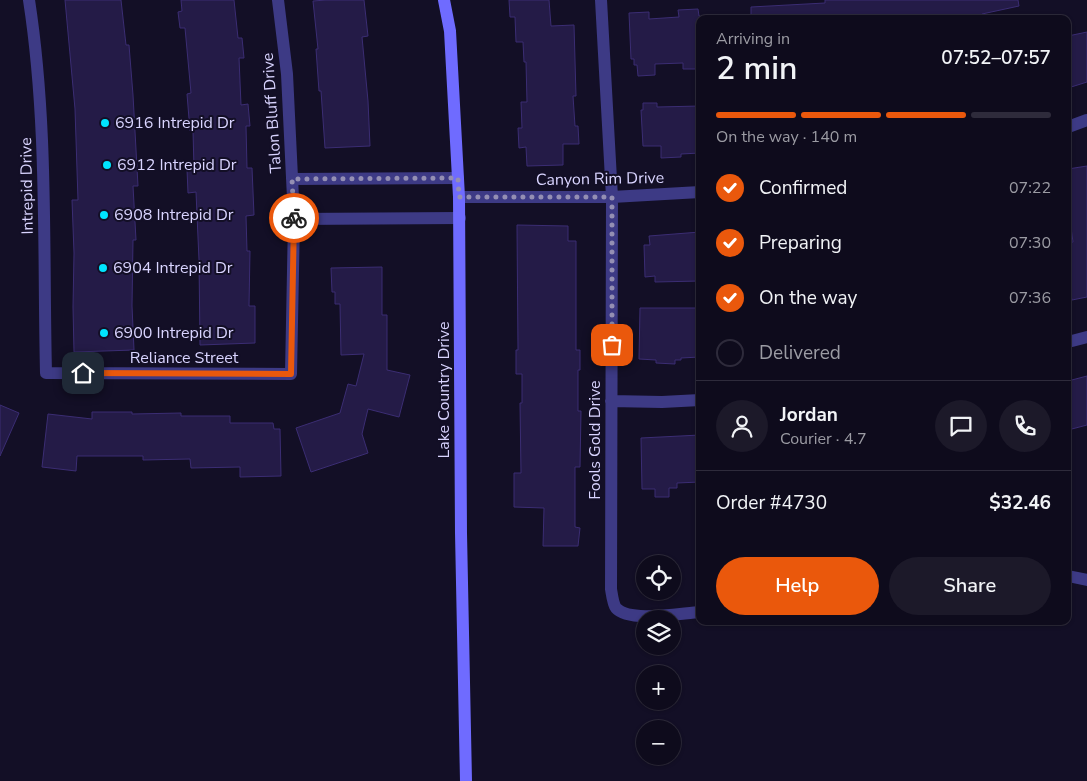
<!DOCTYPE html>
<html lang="en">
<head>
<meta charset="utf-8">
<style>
  :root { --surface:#0e0b1c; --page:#1c1929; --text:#f1f3f6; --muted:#9b9ba3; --line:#2e2b3b; --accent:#ea580c }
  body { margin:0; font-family:"Nunito Sans",sans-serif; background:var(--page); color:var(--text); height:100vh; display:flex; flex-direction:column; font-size:19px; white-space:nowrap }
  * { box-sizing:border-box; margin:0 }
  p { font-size:16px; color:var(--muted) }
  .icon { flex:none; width:28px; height:28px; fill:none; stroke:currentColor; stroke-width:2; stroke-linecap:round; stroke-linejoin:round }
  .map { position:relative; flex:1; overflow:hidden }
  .sheet { position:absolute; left:696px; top:15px; width:375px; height:610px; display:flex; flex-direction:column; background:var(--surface); border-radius:10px; box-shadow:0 1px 4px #0004,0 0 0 1px var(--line) }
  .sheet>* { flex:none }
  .buttons { position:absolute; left:636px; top:555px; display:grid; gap:10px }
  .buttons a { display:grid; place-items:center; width:45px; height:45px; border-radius:50%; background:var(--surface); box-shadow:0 1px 4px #0004,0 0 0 1px var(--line); font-size:25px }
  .pin { position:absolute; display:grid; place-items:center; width:42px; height:42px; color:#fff; margin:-21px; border-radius:10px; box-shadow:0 2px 8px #0006 }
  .courier { position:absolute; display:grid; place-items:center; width:50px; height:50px; margin:-25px; border:4px solid #ea580c; border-radius:50%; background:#fff; color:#222; box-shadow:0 1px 6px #0007 }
  .head em { font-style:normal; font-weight:600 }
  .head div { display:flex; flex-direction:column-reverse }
  .head { display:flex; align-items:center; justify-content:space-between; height:85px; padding:0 20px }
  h1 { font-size:32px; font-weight:600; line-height:38px }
  .bar { display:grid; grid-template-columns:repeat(4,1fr); gap:8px 5px; align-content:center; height:60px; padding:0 20px }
  .bar i { height:6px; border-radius:4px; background:var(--line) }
  .bar .current { background:var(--accent) }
  .bar p { grid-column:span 4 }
  .line { display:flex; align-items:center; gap:12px; padding:0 20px; border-top:1px solid var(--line) }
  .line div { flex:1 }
  .round { display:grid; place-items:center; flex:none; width:52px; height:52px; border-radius:26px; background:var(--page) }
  ol { padding:0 20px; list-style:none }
  li { display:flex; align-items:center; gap:15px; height:55px }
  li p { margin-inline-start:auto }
  li .icon { padding:5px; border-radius:50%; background:var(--accent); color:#fff; stroke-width:4 }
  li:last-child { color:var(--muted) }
  li i { width:28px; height:28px; border:2px solid var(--line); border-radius:50% }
  .button { display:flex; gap:10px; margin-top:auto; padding:10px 20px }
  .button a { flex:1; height:58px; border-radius:30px; background:var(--accent); color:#fff; font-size:20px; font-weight:600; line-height:58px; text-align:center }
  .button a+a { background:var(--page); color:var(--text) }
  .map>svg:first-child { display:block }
  .building { fill:#241b47; stroke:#3b2d73 }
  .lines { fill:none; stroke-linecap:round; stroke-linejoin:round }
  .street { stroke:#3d3a85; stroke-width:12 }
  .secondary { stroke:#6f6bff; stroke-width:12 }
  .done { stroke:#948fb3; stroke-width:5; stroke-dasharray:0 9 }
  .route { stroke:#ea580c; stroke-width:6 }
  .poi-dot { fill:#00e5ff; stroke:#130f26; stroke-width:2 }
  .labels { text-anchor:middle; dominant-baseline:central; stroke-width:4; stroke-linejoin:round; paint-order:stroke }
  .street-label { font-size:16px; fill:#d9d4ff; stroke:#130f26 }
  .poi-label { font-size:16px; fill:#d9d4ff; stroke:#130f26; text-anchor:start }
</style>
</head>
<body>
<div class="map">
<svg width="1087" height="781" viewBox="0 0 1087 781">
  <rect width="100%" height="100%" fill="#130f26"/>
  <!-- building -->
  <path class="building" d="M65,0H121L126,45H129L133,95L138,186H133L136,240H133L132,306L134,350L74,352L73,307L74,253L72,200H78L75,109Z
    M181,0H234L238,38H242L244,58H239L241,105L248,104L250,126H246L247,168H252L254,215L246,216L247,251H250L249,306H255V343L200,345L199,260L196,192L188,193L187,169L194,168L193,131H190L187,94L191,93L185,28H180L178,12L182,11Z
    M326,0H364L368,36L362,37L368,101L370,146L325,148L321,91H319L316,49H318L313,1Z
    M509,0H549L551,26L574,25L576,96H573L575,126H578L579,144H563V165L527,166L526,147L519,148L518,128H522L521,102H527L526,62H524L523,42H516L515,17H510Z
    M825,0H1018L1019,6L982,14L983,19H751V7L825,3Z
    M698,9L699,16H700V69H683V63L655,64V75L638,76L637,65H634V59H631L629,13L649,12V19L679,17L678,10Z
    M1087,32V82L1068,88V36Z
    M643,103H657V107L700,106V153L681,154V157L661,158V146H643L641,110H643Z
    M1087,166V297L1072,300L1071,295L1068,296V243L1073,242L1068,206V169Z
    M517,225L568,226V241H576V350H580V370H578V411H581L580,467H575V527L580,528L578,546H543L544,508L514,507V473H521L520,403H522V374H516V350H518Z
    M700,232V281L655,282V276L645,277L644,245H650L649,236Z
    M382,267V315H387V370L410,375L399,417L368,409L362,434L368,453L311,472L296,428L340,413L348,384L356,386L364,354L341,355L340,304H335V292H332L331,268Z
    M640,308H700V357L681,358V360H675V364L656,363V360L639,359Z
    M1087,376V425L1068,430V381Z
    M0,405L19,413L0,456Z
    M92,412H132V414L181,413V416H230V423H273L274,429H280L281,476L240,477V467L191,468L190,459L143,460V456H77L76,471L42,467L48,414L92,419Z
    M700,435V482L677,483V488H669V497H655V489H642L641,438Z"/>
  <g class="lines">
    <!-- street -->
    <path class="street" d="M29,0C48,123 43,248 46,373L291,374L294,219L287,74L278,0
      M601,0L612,197L611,589C612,595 613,604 616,608C629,623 681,613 700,612
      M1068,127L1087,120
      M292,179L458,178
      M459,197H612L700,192
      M294,219L460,218
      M1068,342L1087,337
      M611,401L662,402L700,400
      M1068,576L1087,580"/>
    <!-- secondary -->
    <path class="secondary" d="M444,0L450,31L459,197L461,533L466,781"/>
  </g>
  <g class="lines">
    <!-- done -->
    <path class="done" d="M294,218L292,179L458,178L459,197H612V345"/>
    <!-- route -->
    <path class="route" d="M83,373L291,374L294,218"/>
  </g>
  <!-- markers -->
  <g class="poi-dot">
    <circle cx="105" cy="123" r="5"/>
    <circle cx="107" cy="165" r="5"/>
    <circle cx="104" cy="215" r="5"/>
    <circle cx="103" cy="268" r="5"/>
    <circle cx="104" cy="333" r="5"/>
  </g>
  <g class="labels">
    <!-- street labels -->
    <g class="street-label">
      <text transform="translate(272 113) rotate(-94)">Talon Bluff Drive</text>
      <text transform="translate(600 179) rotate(-1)">Canyon Rim Drive</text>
      <text transform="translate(27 186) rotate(-91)">Intrepid Drive</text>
      <text x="184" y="358">Reliance Street</text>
      <text transform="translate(444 390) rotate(-90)">Lake Country Drive</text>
      <text transform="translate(595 440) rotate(-90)">Fools Gold Drive</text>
    </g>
    <!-- poi labels -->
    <g class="poi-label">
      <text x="115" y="123">6916 Intrepid Dr</text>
      <text x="117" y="165">6912 Intrepid Dr</text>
      <text x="114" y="215">6908 Intrepid Dr</text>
      <text x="113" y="268">6904 Intrepid Dr</text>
      <text x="114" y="333">6900 Intrepid Dr</text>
    </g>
  </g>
</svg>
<div class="buttons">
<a><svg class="icon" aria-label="locate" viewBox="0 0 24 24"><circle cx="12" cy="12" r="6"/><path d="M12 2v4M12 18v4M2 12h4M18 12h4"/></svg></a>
<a><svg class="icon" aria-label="layers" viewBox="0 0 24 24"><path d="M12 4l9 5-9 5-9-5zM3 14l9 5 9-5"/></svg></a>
<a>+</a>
<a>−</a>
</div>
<div class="pin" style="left:612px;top:345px;background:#ea580c"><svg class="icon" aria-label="bag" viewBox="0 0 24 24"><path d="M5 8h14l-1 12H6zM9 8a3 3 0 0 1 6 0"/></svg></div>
<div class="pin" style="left:83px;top:373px;background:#1f2937"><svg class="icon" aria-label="home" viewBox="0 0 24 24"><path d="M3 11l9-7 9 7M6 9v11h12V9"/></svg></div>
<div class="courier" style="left:294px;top:218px"><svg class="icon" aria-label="bike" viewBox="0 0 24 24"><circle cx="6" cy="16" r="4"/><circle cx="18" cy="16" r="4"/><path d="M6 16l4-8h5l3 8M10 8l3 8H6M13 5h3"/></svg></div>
<section class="sheet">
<div class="head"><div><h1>2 min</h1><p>Arriving in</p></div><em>07:52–07:57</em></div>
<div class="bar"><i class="current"></i><i class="current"></i><i class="current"></i><i></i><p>On the way · 140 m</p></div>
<ol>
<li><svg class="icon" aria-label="check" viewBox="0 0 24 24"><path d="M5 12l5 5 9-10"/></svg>Confirmed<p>07:22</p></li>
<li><svg class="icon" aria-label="check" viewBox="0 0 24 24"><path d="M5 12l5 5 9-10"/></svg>Preparing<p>07:30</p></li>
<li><svg class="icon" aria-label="check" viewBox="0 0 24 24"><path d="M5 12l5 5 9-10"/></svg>On the way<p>07:36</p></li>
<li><i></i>Delivered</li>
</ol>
<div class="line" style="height:90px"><a class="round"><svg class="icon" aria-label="person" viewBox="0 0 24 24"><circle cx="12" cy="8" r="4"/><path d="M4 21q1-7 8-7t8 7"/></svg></a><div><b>Jordan</b><p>Courier · 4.7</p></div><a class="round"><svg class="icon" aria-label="chat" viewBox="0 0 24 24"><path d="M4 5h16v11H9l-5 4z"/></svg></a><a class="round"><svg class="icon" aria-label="phone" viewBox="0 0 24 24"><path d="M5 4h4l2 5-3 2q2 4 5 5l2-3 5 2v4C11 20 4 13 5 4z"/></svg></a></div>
<div class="line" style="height:65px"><div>Order #4730</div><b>$32.46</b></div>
<div class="button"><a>Help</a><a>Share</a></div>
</section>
</div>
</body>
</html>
